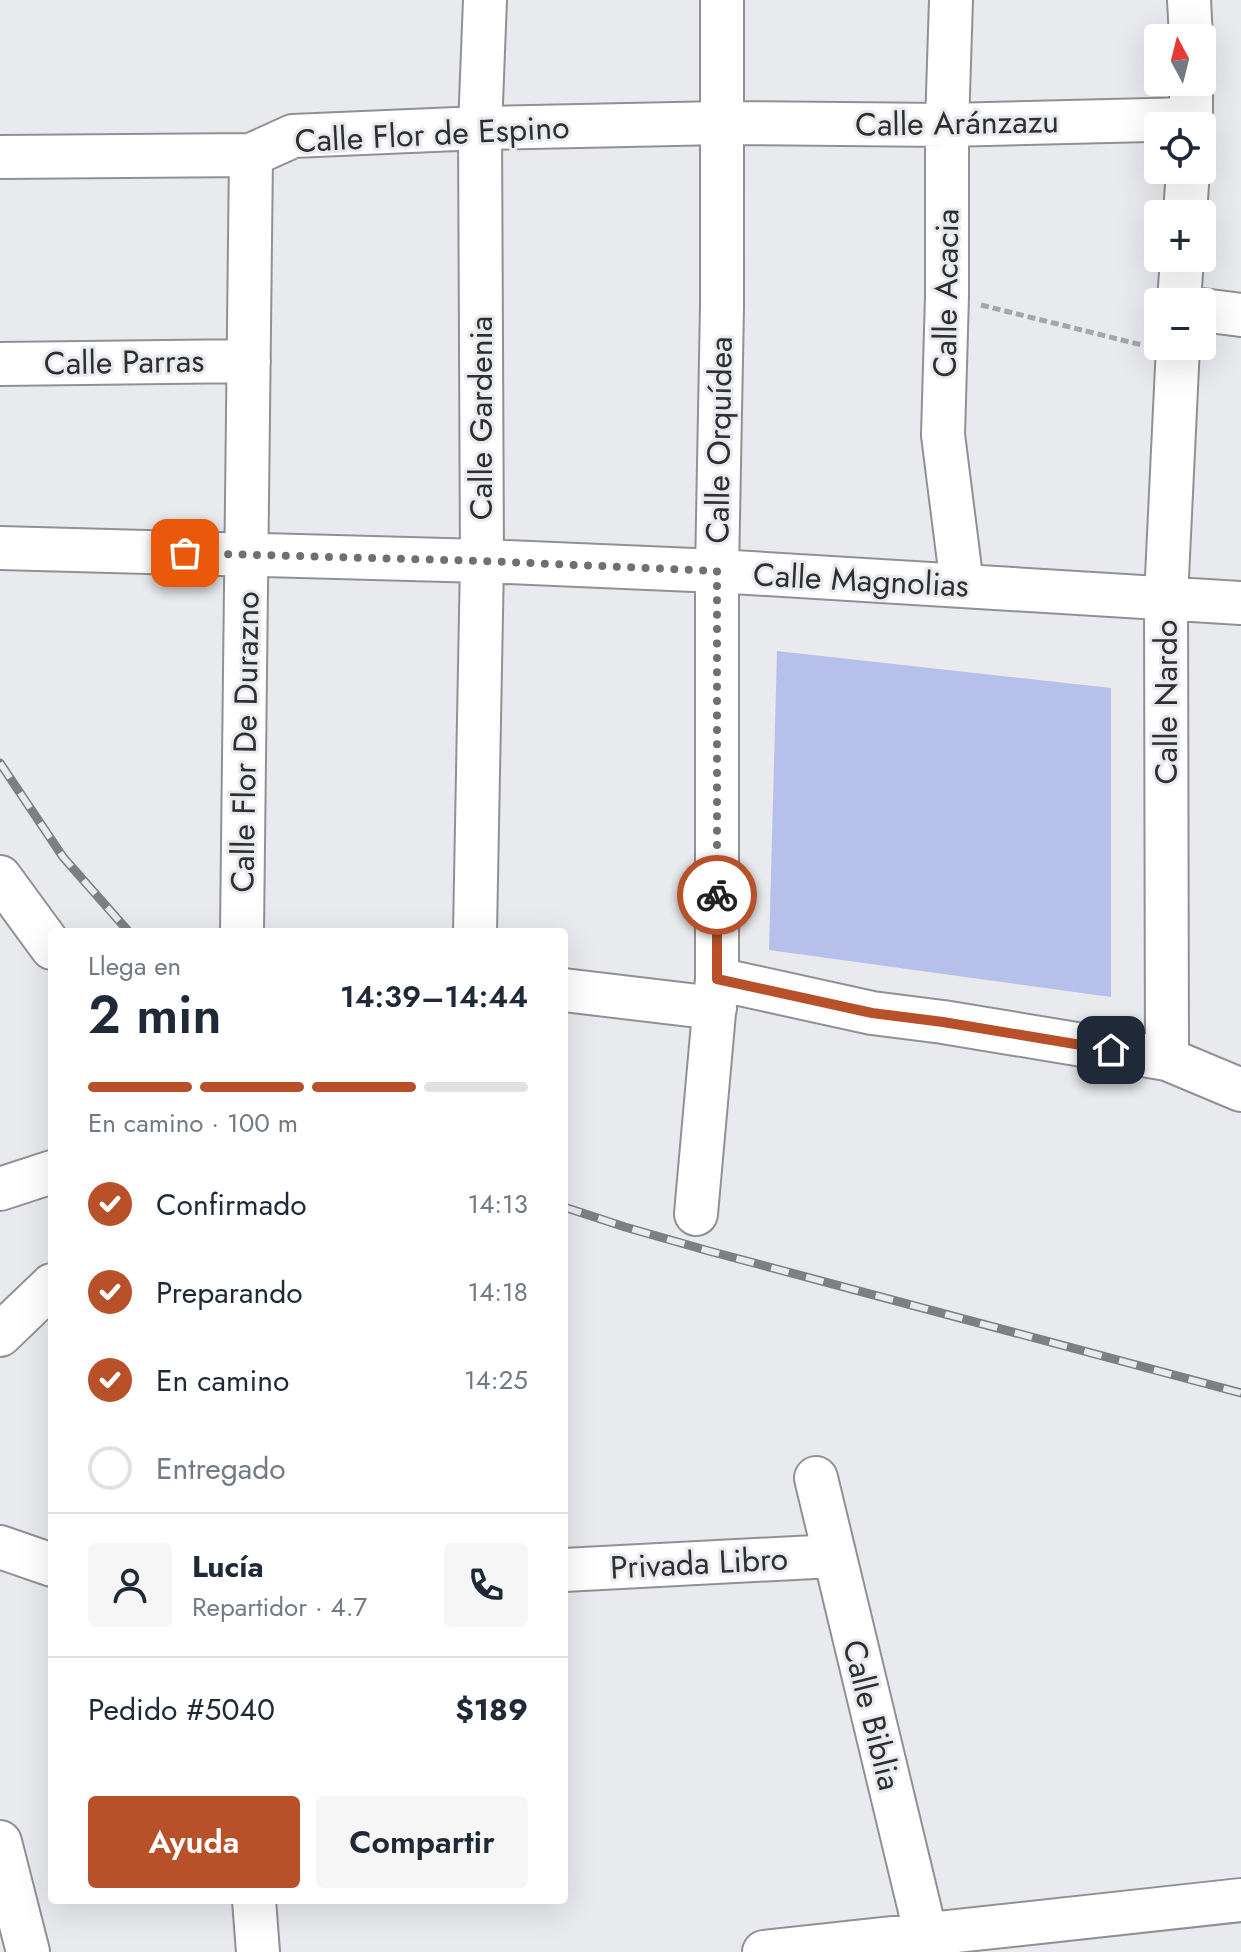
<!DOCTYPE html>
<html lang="es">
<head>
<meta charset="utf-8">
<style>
  :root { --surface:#fff; --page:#f6f6f7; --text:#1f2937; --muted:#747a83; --line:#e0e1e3; --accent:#b85129 }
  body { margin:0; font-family:Jost,sans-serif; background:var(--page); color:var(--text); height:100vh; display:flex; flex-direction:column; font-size:30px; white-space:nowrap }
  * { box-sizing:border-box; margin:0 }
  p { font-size:26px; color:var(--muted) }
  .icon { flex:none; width:44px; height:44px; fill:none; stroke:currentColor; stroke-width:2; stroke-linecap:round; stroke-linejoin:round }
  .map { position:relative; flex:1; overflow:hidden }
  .panel { position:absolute; left:48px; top:928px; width:520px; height:976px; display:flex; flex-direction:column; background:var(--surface); border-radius:8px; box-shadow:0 8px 32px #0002 }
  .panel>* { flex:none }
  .needle { width:52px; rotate:353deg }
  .fabs { position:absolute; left:1144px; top:24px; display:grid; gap:16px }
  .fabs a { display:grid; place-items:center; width:72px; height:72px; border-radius:8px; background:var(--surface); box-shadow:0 8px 32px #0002; font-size:40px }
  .pin { position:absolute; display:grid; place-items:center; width:68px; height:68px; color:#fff; margin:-34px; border-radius:16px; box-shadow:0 4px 12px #0006 }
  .courier { position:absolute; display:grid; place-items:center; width:80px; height:80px; margin:-40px; border:6px solid #b85129; border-radius:50%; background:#fff; color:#222; box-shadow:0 2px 10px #0007 }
  .head em { font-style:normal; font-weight:600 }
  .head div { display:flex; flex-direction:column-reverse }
  .head { display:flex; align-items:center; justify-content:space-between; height:136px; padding:0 40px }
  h1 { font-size:52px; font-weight:600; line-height:60px }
  .bar { display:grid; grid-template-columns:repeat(4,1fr); gap:12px 8px; align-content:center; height:96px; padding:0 40px }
  .bar i { height:10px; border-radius:6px; background:var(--line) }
  .bar .selected { background:var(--accent) }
  .bar p { grid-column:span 4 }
  .line { display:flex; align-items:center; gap:20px; padding:0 40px; border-top:2px solid var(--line) }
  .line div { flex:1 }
  .round { display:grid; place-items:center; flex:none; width:84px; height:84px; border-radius:8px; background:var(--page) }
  ol { padding:0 40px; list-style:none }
  li { display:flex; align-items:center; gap:24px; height:88px }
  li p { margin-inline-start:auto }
  li .icon { padding:8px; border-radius:50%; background:var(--accent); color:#fff; stroke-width:4 }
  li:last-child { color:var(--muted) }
  li i { width:44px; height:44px; border:4px solid var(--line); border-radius:50% }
  .primary-button { display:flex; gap:16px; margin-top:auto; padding:16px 40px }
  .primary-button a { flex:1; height:92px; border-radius:8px; background:var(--accent); color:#fff; font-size:32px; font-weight:600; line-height:92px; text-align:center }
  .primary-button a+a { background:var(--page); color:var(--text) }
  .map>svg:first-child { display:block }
  .green { fill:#b7c0ea }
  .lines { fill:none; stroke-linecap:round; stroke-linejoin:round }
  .minor-casing { stroke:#919194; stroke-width:46 }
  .path { stroke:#a5a6a8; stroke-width:5; stroke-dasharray:8 4; stroke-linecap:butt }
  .minor { stroke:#fff; stroke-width:42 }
  .rail-casing { stroke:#7e7f81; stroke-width:9 }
  .rail { stroke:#e9eaed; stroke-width:6; stroke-dasharray:18; stroke-linecap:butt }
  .done { stroke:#707073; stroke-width:8; stroke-dasharray:0 14.4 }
  .route { stroke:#b85129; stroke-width:10 }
  .labels { text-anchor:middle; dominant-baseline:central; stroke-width:6; stroke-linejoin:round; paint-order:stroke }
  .street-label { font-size:32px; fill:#2f2f31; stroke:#e9eaed }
</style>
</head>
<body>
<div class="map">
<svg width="1241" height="1952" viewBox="0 0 1241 1952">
  <rect width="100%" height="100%" fill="#e9eaed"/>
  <!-- green -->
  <path class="green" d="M777,651L1111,688V997L769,950Z"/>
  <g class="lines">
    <defs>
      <path id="minor" d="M951,0L947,125V296L943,435L962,585
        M1189,0L1191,38
        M1191,126V82
        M0,157L251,155L293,136L480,128L722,123L947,125L1191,119
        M1185,214L1188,170
        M1179,302L1182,258
        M1202,310L1241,315
        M0,364L249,361
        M0,548L482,561L717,571L1241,603
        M0,877L52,948
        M242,932L251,155
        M475,932L482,561L480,128L485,0
        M717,979L872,1013L943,1022L1167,1059L1241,1090
        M564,990L715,1008
        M1167,1059L1166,598L1178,346
        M0,1189L52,1172
        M696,1214L717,979V571L722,306V0
        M0,1335L52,1285
        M816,1478L930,1952
        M0,1547L52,1565
        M564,1570L833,1556
        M0,1842L28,1952
        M254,1900L258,1952
        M764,1952L1241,1900"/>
    </defs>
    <!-- minor casing -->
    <use href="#minor" class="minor-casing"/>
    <!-- path -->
    <path class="path" d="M981,305L1142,345"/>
    <!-- minor -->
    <use href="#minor" class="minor"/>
    <defs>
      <path id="rail" d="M0,763L63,857L129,932
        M564,1207L625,1227L709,1251L1241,1393"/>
    </defs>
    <!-- rail casing -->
    <use href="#rail" class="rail-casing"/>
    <!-- rail -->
    <use href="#rail" class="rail"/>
  </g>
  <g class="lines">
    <!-- done -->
    <path class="done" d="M185,553L482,561L717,571V895"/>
    <!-- route -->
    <path class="route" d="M717,895V979L872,1013L943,1022L1111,1050"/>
  </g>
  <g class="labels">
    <!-- street labels -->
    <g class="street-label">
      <text transform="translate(957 123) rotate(-1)">Calle Aránzazu</text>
      <text transform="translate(432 134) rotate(-3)">Calle Flor de Espino</text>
      <text transform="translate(946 293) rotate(-89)">Calle Acacia</text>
      <text transform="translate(124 362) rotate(-1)">Calle Parras</text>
      <text transform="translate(481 418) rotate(-90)">Calle Gardenia</text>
      <text transform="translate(719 440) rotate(-89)">Calle Orquídea</text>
      <text transform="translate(861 580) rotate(3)">Calle Magnolias</text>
      <text transform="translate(1166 702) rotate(-90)">Calle Nardo</text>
      <text transform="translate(245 742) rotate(-89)">Calle Flor De Durazno</text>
      <text transform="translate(699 1563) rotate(-3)">Privada Libro</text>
      <text transform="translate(872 1715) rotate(76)">Calle Biblia</text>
    </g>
  </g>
</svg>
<div class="fabs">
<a><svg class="needle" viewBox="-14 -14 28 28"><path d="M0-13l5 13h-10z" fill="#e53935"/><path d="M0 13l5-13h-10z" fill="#747a83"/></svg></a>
<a><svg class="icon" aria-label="locate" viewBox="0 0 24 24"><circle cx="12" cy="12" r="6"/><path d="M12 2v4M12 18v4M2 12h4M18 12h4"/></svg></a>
<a>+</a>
<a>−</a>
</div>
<div class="pin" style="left:185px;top:553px;background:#ea580c"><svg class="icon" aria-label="bag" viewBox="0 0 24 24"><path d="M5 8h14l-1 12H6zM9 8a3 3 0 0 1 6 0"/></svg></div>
<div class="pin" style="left:1111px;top:1050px;background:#1f2937"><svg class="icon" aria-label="home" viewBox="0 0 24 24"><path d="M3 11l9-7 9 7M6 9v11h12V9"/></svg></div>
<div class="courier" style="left:717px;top:895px"><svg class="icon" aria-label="bike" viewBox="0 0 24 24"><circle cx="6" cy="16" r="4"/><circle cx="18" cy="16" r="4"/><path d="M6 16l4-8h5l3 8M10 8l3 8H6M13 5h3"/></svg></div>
<section class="panel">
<div class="head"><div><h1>2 min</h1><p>Llega en</p></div><em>14:39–14:44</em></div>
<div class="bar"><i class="selected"></i><i class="selected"></i><i class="selected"></i><i></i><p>En camino · 100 m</p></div>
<ol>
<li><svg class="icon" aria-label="check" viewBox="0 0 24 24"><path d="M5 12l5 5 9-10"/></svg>Confirmado<p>14:13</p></li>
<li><svg class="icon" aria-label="check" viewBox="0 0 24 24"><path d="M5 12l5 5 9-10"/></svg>Preparando<p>14:18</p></li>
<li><svg class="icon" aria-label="check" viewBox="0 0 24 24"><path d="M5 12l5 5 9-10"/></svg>En camino<p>14:25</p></li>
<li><i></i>Entregado</li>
</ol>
<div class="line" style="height:144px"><a class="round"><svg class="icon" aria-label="person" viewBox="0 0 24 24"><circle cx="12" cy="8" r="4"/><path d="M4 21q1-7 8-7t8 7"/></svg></a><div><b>Lucía</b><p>Repartidor · 4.7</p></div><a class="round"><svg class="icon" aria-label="phone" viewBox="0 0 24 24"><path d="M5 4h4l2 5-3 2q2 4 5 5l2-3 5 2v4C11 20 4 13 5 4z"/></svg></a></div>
<div class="line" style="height:104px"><div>Pedido #5040</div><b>$189</b></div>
<div class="primary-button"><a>Ayuda</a><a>Compartir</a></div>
</section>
</div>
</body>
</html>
